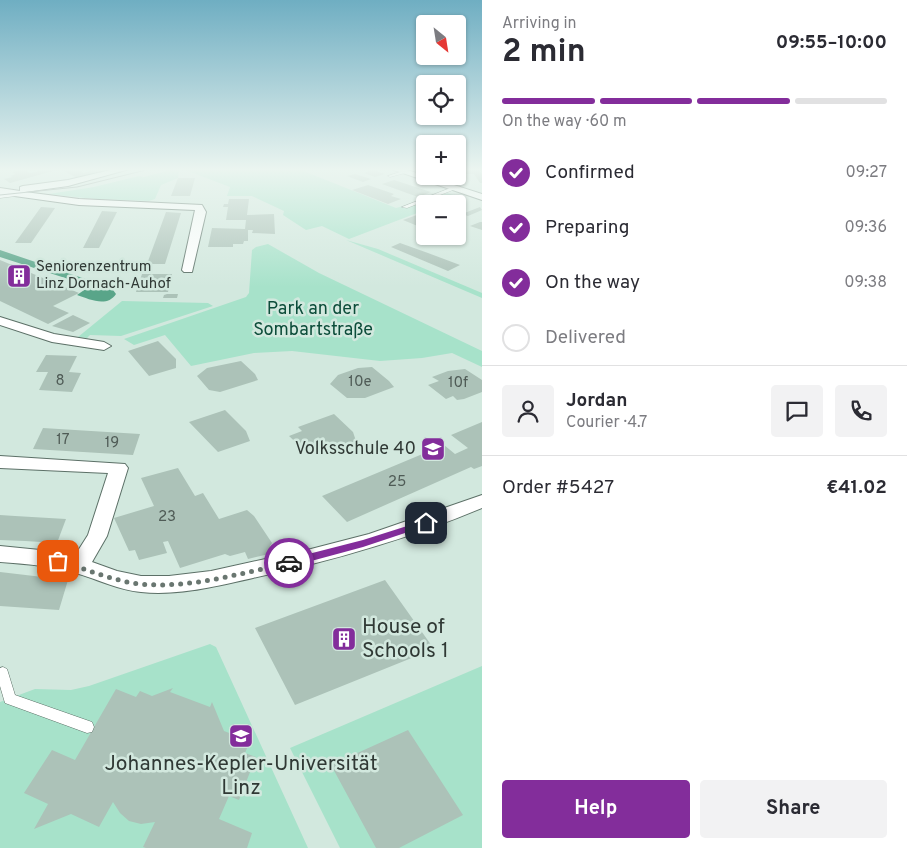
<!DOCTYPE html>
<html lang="en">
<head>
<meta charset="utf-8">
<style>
  :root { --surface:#fff; --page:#f2f2f3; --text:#2b2b33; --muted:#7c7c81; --line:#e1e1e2; --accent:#832d9b }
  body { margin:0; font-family:Overpass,sans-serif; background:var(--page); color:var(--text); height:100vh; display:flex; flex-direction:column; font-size:19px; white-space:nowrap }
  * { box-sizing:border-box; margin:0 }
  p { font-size:16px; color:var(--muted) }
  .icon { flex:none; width:28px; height:28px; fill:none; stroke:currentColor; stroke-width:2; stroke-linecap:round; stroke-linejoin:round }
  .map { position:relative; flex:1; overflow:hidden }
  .sheet { display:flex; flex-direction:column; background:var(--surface); width:425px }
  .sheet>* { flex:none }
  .needle { width:32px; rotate:150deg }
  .buttons { position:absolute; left:416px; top:15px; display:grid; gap:10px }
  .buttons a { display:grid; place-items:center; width:50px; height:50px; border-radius:5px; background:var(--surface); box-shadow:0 1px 4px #0004; font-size:25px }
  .pin { position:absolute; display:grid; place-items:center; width:42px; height:42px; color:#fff; margin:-21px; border-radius:10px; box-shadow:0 2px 8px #0006 }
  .courier { position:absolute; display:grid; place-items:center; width:50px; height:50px; margin:-25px; border:4px solid #832d9b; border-radius:50%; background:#fff; color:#222; box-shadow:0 1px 6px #0007 }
  .summary em { font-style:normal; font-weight:700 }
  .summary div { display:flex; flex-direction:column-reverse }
  .summary { display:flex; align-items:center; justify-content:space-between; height:85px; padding:0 20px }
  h1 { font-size:32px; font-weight:700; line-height:38px }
  .bar { display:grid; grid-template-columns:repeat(4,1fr); gap:8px 5px; align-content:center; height:60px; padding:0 20px }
  .bar i { height:6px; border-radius:4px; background:var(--line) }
  .bar .active { background:var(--accent) }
  .bar p { grid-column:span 4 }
  .line { display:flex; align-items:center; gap:12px; padding:0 20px; border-top:1px solid var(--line) }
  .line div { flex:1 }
  .round { display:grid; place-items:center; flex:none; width:52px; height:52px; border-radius:5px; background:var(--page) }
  ol { padding:0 20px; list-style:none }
  li { display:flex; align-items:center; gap:15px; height:55px }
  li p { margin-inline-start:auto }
  li .icon { padding:5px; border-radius:50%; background:var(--accent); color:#fff; stroke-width:4 }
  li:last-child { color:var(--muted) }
  li i { width:28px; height:28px; border:2px solid var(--line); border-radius:50% }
  .primary-button { display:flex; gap:10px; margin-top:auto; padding:10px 20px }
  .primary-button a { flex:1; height:58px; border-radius:5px; background:var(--accent); color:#fff; font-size:20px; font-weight:700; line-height:58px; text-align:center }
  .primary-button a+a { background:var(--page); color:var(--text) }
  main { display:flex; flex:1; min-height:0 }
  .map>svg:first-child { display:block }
  .green { fill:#a7e2ca }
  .water { fill:#59a589 }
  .building { fill:#acc2b8 }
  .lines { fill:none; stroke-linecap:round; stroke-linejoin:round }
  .lane-casing { stroke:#5c7067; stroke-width:1 }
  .street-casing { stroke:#5c7067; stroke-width:2 }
  .lane { fill:#fff; fill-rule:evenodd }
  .street { fill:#fff; fill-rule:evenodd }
  .tram { stroke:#778680; stroke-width:1 }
  .route { fill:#832d9b }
  .done { stroke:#697670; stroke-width:5; stroke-dasharray:0 9 }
  .labels { text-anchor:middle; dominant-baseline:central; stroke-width:5; stroke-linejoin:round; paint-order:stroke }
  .far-poi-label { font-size:15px; fill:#303935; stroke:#d2e8de; text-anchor:start }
  .number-label { font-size:15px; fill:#4f5b56 }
  .park-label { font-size:18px; fill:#0c4d3a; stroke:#d2e8de }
  .poi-label { font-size:18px; fill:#303935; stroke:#d2e8de; text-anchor:end }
  .near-poi-label { font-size:21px; fill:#303935; stroke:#d2e8de; text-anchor:start }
</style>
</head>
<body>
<main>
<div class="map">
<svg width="482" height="848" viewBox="0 0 482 848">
  <rect width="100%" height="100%" fill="#d2e8de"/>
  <!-- green -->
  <path class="green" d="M179,168L178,178L161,185L155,199L149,201L96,199L46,194L42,196V195L94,187L139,176L144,177Z
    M180,168H296L396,208L403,206L408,207L447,193L459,197L441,204H425V210L349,239L322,226L306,230L283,215L284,211L252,196H227L230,187Z
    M346,240L378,249L482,293V298Z
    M268,244L319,273L482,351V367L452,353L422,358L380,361L292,351L254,353L191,366L165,335L134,345L124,339L246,297L249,293L252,250L256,247Z
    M122,301L208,303L213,306L121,336L90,335L87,338L78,337Z
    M210,644L216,647L308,848H0V702L35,689L71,690L89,686Z
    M482,666V848H340L290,748Z"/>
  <!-- water -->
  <path class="water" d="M0,250L109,287L106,288L113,290L116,294C107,308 89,299 77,295L90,286L0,257Z"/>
  <!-- building -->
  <path class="building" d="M43,168H74L84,173L98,169L95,168L115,169L77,178L60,169L10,183L4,179L13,177L10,176L16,174L12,172L23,170L30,173L46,170Z
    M458,168H477L482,174V183H480L474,174H461Z
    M373,170L385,174L375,177L364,173Z
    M355,174L371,179L363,182L347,176Z
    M178,178H195L190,196H171Z
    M394,180L431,192L418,197L382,184Z
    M368,185L394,194L391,196L401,199L388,204L352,190Z
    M229,199H249L247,215L274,214L275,234L252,233L253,230H248V241H244L243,244H233V247H208L212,228L245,229L246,220H226L228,207H223L224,204H228Z
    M41,207L55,208L31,243H15Z
    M480,207L482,210L468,216L462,214Z
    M102,211L117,212L99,248H83Z
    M166,212L181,213L165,264H147Z
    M425,212V229L403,220Z
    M480,222H482V230L470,226Z
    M400,243L428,253L460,265L448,271L391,247Z
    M0,260L79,293L53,306L69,313L48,324L0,301Z
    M142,274H172L168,292H136Z
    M167,294H178L177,298H163L164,295Z
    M73,315L90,323L73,332L52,326Z
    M158,341L176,359V368L149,376L128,351Z
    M46,355L77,356L69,372L81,373L72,392L39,390L48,372H36Z
    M241,361L255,374L258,380L220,392L209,390L197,376L207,368Z
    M372,367L389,381L394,387L365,398H347L330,384L338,375L358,368Z
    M465,369L482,380V392L464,399L457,400L453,396L446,399L428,385L439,381L432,377L448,371Z
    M225,410L246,431L250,441L218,452L189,422Z
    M334,414L353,432L356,441L324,454L316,447L305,451L289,436L302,431L298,427Z
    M482,422V466L474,469L471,467L347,522L322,496L444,445L455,454L468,448L451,435Z
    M43,428L91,431L140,434L133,455L33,449Z
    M178,468L195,496L203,493L219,519L247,510L254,516L272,543L270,546L273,553L248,559L245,552L230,556L225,554L180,568L168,541L163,542L167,553L139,560L135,550L129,551L114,518L154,506L141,478Z
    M0,515L15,516L66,519L57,543L25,541L0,540Z
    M0,572L68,580L59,610L0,606Z
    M385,580L434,649L295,705L255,628Z
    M173,688L170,692L210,707L212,702L224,731L250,741L245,753L256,757L239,800L229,796L219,819L252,833L247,848H146L143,847L155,822L141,824L129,821L120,813L113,802L99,827L71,814L34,829L48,804L24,793L52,750L75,760L116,689L136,697L140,691L152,696Z
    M408,730L463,815L399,848H376L331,765Z"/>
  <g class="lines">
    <defs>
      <path id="lane" d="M361,168H366L362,170L360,169Z
        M403,171L405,172V173L390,177L388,176Z
        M453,187L458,188L407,208L402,207Z
        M22,192L24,193V195L0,198V194Z
        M3,667L7,669L15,695L92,722L94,727L92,732L87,733L5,703L0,686V668Z"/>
      <path id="street" d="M119,168H133L68,186L25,192L79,199L202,205L206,212L192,272H184L182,270L195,210L79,205L0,194V188L20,191V187L23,186L68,180Z
        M388,168H401L482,194V200Z
        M0,317L54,334L104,342L111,346L104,350L52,342L0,325Z
        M0,456L125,464L128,468L107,536L92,562L117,571L141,576H169L211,571L311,549L369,534L482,495V508C408,539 331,561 253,578C217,586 178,596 141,592C119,590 99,580 79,574C53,566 26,564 0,562V546L40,550L74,557L88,535L108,473L0,468Z"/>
    </defs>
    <!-- lane casing -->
    <use href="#lane" class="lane-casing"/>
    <!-- street casing -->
    <use href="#street" class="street-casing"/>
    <!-- lane -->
    <use href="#lane" class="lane"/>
    <!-- street -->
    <use href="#street" class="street"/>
    <!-- tram -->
    <path class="tram" d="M0,195L77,187L154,168"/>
  </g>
  <!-- sky -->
  <linearGradient id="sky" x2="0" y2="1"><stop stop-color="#6faec2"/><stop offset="0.59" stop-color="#ebf5f0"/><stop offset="1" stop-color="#ebf5f0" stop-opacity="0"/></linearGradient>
  <rect width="482" height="287" fill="url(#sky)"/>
  <!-- route -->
  <path class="route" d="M426,520L431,523L429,525L363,547L289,567L284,563L289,559L363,540Z"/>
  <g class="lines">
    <!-- done -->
    <path class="done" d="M58,561C85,568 112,581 140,584C190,589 241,573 289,563"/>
  </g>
  <!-- icons -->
  <defs>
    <symbol id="building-square" viewBox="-11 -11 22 22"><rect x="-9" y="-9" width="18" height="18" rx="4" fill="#832d9b" stroke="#d2e8de"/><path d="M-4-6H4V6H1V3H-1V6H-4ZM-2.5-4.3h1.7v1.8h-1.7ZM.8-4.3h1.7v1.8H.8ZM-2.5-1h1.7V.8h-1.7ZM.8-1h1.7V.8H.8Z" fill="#fff"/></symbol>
    <symbol id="school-square" viewBox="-11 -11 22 22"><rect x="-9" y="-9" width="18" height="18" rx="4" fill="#832d9b" stroke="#d2e8de"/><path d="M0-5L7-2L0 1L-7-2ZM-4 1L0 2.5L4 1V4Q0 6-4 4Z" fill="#fff"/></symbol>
    <symbol id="university-square" viewBox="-11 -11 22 22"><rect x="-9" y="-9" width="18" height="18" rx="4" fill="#832d9b" stroke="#d2e8de"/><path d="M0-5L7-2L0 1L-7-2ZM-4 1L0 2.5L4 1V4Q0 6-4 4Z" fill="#fff"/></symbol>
  </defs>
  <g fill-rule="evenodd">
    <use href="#building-square" x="5" y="262" width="28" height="28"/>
    <use href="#school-square" x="419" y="435" width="28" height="28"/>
    <use href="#building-square" x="330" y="625" width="28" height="28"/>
    <use href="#university-square" x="227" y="722" width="28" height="28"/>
  </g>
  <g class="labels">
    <!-- far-poi labels -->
    <g class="far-poi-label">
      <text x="36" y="267">Seniorenzentrum<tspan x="36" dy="17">Linz Dornach-Auhof</tspan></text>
    </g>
    <!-- number labels -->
    <g class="number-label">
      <text x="60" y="381">8</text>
      <text x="360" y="382">10e</text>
      <text x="458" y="383">10f</text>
      <text x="63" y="440">17</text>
      <text x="112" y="443">19</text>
      <text x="397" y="482">25</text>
      <text x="167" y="517">23</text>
    </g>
    <!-- park labels -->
    <g class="park-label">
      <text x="313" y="309">Park an der<tspan x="313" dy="21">Sombartstraße</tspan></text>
    </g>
    <!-- poi labels -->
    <g class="poi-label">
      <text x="416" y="449">Volksschule 40</text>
    </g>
    <!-- near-poi labels -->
    <g class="near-poi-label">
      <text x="362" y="627">House of<tspan x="362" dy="24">Schools 1</tspan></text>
      <text x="241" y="764" text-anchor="middle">Johannes-Kepler-Universität<tspan x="241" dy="24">Linz</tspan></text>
    </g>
  </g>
</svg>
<div class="buttons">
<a><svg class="needle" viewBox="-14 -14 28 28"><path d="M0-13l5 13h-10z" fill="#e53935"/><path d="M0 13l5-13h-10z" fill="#7c7c81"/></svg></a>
<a><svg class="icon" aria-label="locate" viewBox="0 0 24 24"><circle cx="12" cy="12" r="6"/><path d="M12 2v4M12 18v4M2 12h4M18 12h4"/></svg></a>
<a>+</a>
<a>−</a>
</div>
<div class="pin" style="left:58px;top:561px;background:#ea580c"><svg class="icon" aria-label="bag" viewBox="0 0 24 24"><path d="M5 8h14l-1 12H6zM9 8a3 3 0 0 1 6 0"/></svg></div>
<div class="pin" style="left:426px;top:523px;background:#1f2937"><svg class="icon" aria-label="home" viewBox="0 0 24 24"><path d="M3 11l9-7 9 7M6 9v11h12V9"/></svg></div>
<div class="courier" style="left:289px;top:563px"><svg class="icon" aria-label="car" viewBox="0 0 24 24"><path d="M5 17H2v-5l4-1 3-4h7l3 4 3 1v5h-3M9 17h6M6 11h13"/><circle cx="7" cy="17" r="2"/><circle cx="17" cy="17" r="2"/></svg></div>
</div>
<section class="sheet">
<div class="summary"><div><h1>2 min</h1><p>Arriving in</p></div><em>09:55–10:00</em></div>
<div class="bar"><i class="active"></i><i class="active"></i><i class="active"></i><i></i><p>On the way · 60 m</p></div>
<ol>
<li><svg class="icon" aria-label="check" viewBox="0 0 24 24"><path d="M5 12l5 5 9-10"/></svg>Confirmed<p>09:27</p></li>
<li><svg class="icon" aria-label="check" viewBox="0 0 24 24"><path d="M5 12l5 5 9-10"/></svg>Preparing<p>09:36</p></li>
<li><svg class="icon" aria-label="check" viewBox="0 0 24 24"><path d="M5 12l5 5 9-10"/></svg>On the way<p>09:38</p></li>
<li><i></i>Delivered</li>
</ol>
<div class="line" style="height:90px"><a class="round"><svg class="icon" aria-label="person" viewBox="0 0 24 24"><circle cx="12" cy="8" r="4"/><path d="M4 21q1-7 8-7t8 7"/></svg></a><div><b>Jordan</b><p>Courier · 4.7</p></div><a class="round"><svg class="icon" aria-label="chat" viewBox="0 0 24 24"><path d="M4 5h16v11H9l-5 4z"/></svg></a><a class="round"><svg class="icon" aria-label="phone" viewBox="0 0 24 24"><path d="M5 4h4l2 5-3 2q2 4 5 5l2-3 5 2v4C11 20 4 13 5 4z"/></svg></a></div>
<div class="line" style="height:65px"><div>Order #5427</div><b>€41.02</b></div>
<div class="primary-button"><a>Help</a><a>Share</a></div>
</section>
</main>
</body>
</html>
